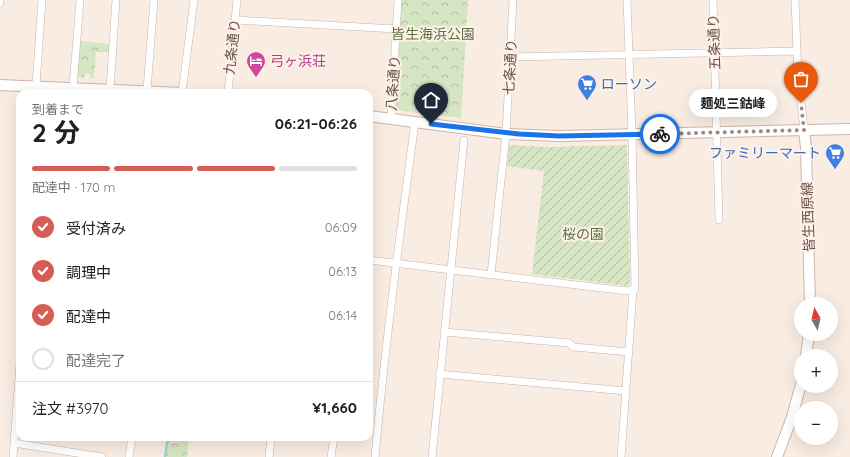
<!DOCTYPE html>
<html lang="ja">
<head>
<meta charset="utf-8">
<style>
  :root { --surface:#fff; --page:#f2f2f2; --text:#202124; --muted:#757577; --line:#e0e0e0; --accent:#d65d55 }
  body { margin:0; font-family:Quicksand,"Noto Sans JP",sans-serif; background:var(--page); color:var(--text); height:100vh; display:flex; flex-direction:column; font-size:15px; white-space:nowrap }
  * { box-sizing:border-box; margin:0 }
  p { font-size:13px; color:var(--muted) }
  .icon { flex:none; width:22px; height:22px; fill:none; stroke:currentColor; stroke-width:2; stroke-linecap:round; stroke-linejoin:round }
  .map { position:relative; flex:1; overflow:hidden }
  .drawer { position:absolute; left:16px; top:89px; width:357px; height:352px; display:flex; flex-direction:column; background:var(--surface); border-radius:12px; box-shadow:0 4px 16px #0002 }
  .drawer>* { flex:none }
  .needle { width:26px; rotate:352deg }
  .fabs { position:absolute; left:794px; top:297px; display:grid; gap:8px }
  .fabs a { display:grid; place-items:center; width:44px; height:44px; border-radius:50%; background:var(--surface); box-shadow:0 4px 16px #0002; font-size:20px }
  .pin { position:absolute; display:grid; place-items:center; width:34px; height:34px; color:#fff; margin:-41px -17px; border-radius:50% 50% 50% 0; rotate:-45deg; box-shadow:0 0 4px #0007 }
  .pin .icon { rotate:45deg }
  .courier { position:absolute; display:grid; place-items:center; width:40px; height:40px; margin:-20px; border:3px solid #1a73e8; border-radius:50%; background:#fff; color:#222; box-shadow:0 1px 5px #0007 }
  .bubble { position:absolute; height:28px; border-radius:14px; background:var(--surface); box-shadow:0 4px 16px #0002; font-size:13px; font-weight:700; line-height:28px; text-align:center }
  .overview em { font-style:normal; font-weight:700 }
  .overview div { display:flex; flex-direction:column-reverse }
  .overview { display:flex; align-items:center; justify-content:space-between; height:68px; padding:0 16px }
  h1 { font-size:26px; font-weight:700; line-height:30px }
  .bar { display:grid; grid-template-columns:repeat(4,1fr); gap:6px 4px; align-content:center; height:48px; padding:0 16px }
  .bar i { height:5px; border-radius:3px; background:var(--line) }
  .bar .on { background:var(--accent) }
  .bar p { grid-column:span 4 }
  .line { display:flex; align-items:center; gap:10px; padding:0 16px; border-top:1px solid var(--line) }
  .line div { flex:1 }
  ol { padding:0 16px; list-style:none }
  li { display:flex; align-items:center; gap:12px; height:44px }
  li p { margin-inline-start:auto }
  li .icon { padding:4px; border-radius:50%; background:var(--accent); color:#fff; stroke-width:4 }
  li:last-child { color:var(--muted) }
  li i { width:22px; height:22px; border:2px solid var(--line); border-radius:50% }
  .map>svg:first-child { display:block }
  .park { fill:url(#park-crowns) }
  .garden { fill:url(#garden-furrows) }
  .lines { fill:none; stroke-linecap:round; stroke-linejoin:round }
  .stream { stroke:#a1d1d1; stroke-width:2.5 }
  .street-casing { stroke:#c8b4ab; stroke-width:8 }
  .secondary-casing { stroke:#cdb5ab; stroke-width:12 }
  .street { stroke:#fff; stroke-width:7 }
  .secondary { stroke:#fff; stroke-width:10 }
  .done { stroke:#9f8981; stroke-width:4; stroke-dasharray:0 7.2 }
  .route { stroke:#1a73e8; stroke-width:5 }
  .labels { text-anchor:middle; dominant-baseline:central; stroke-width:4; stroke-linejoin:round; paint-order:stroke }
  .park-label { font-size:14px; fill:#5a7345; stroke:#fdf1e8 }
  .street-label { font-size:14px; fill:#6e534c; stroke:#fdf1e8 }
  .hotel-label { font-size:14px; fill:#b23c85; stroke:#fdf1e8; text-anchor:start }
  .shop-label { font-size:14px; fill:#366cbe; stroke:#fdf1e8; text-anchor:start }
</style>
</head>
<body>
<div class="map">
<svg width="850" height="457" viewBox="0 0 850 457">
  <defs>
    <pattern id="park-crowns" width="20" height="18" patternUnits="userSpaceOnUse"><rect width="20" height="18" fill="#d6e5c3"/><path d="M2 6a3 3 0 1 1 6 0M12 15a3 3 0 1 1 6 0" fill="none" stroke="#b2bca1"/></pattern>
    <pattern id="garden-furrows" width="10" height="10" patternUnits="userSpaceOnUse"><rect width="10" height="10" fill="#d6e5c3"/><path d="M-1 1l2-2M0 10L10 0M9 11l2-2" fill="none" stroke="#b2bca1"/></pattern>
  </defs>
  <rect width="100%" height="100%" fill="#f9ede3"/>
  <!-- park -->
  <path class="park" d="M401,0H468L461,118L396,110Z
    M79,41L110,44V52H96L94,78H90V74H85L84,78L77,77Z
    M168,437H189L187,457H166Z"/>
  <!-- garden -->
  <path class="garden" d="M509,145L547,147L627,145L630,283L627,286L532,274L544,171L507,166Z"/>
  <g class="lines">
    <!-- stream -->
    <path class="stream" d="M165,457L168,437"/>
    <defs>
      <path id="street" d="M713,0L719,220
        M795,0L798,76L804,129
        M0,3V0
        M235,20L396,29
        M510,57L796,51
        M36,86L42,0
        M73,87L80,0
        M110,89L116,0
        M147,90L154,0
        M182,93L194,0
        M228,93L237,0
        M391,119L398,0
        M369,260L627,291L635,289L632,134L627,0
        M491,274L506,134L513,0
        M444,332L569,343L574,347L629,352
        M439,374L626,391
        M14,443L102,457
        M13,457L20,363
        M129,457L132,437
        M269,457L271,437
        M331,457L334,437
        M375,457C385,345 400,234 415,122
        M432,457L464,140
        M621,457L633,291"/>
      <path id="secondary" d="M0,85L181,93
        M369,116L506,134L559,136L850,129
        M804,129L806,148L810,304
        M806,356L809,334
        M777,457L792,417L801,384"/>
    </defs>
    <!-- street casing -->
    <use href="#street" class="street-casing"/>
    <!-- secondary casing -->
    <use href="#secondary" class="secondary-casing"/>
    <!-- street -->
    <use href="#street" class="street"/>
    <!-- secondary -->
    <use href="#secondary" class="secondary"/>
  </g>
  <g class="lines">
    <!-- done -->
    <path class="done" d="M660,134L804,130L801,103"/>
    <!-- route -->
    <path class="route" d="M431,124L519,134L559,136L660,134"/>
  </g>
  <!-- icons -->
  <defs>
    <symbol id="hotel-pin" viewBox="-11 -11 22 30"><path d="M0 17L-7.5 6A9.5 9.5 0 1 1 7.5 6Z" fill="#d1479c" stroke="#fdf1e8"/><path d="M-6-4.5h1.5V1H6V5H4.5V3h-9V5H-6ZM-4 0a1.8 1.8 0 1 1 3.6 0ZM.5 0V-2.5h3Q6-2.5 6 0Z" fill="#fff"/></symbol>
    <symbol id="supermarket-pin" viewBox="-11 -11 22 30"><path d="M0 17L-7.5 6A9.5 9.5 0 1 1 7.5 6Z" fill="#3f7fe0" stroke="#fdf1e8"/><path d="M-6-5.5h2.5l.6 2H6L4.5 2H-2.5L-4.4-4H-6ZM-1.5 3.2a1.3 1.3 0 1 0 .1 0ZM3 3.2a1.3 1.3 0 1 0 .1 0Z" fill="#fff"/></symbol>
  </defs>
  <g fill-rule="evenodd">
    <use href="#hotel-pin" x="245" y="50" width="22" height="30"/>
    <use href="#supermarket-pin" x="576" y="73" width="22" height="30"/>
    <use href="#supermarket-pin" x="824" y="142" width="22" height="30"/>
  </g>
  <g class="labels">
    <!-- park labels -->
    <g class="park-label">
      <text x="433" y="34">皆生海浜公園</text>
      <text x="583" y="234">桜の園</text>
    </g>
    <!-- street labels -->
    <g class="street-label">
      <text transform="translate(714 42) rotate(-92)">五条通り</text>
      <text transform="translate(232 47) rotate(-84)">九条通り</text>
      <text transform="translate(510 67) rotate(-87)">七条通り</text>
      <text transform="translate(393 83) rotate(-86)">八条通り</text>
      <text transform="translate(808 217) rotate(-92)">皆生西原線</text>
    </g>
    <!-- hotel labels -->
    <g class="hotel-label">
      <text x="270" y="61">弓ヶ浜荘</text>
    </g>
    <!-- shop labels -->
    <g class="shop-label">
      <text x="601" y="84">ローソン</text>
      <text x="821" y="153" text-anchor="end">ファミリーマート</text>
    </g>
  </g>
</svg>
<div class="fabs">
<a><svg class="needle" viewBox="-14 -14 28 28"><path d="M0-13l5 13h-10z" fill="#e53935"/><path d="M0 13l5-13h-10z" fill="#757577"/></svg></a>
<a>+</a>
<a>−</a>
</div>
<div class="pin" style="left:801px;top:103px;background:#ea580c"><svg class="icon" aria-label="bag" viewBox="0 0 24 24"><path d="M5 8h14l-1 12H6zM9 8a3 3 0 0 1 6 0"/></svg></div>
<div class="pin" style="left:431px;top:124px;background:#1f2937"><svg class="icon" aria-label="home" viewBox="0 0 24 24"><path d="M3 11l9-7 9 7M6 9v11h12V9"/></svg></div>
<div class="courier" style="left:660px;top:134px"><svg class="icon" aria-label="bike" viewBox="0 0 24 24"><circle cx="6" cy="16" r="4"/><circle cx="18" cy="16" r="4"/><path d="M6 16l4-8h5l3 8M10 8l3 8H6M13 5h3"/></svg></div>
<div class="bubble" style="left:689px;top:89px;width:88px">麺処三鈷峰</div>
<section class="drawer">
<div class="overview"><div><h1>2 分</h1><p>到着まで</p></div><em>06:21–06:26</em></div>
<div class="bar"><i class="on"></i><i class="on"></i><i class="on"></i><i></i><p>配達中 · 170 m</p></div>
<ol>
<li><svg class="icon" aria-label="check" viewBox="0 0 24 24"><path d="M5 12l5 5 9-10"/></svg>受付済み<p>06:09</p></li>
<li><svg class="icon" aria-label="check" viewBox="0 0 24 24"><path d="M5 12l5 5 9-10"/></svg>調理中<p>06:13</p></li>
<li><svg class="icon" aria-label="check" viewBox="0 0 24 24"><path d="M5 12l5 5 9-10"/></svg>配達中<p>06:14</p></li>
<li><i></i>配達完了</li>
</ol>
<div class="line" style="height:52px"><div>注文 #3970</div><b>¥1,660</b></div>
</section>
</div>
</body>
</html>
